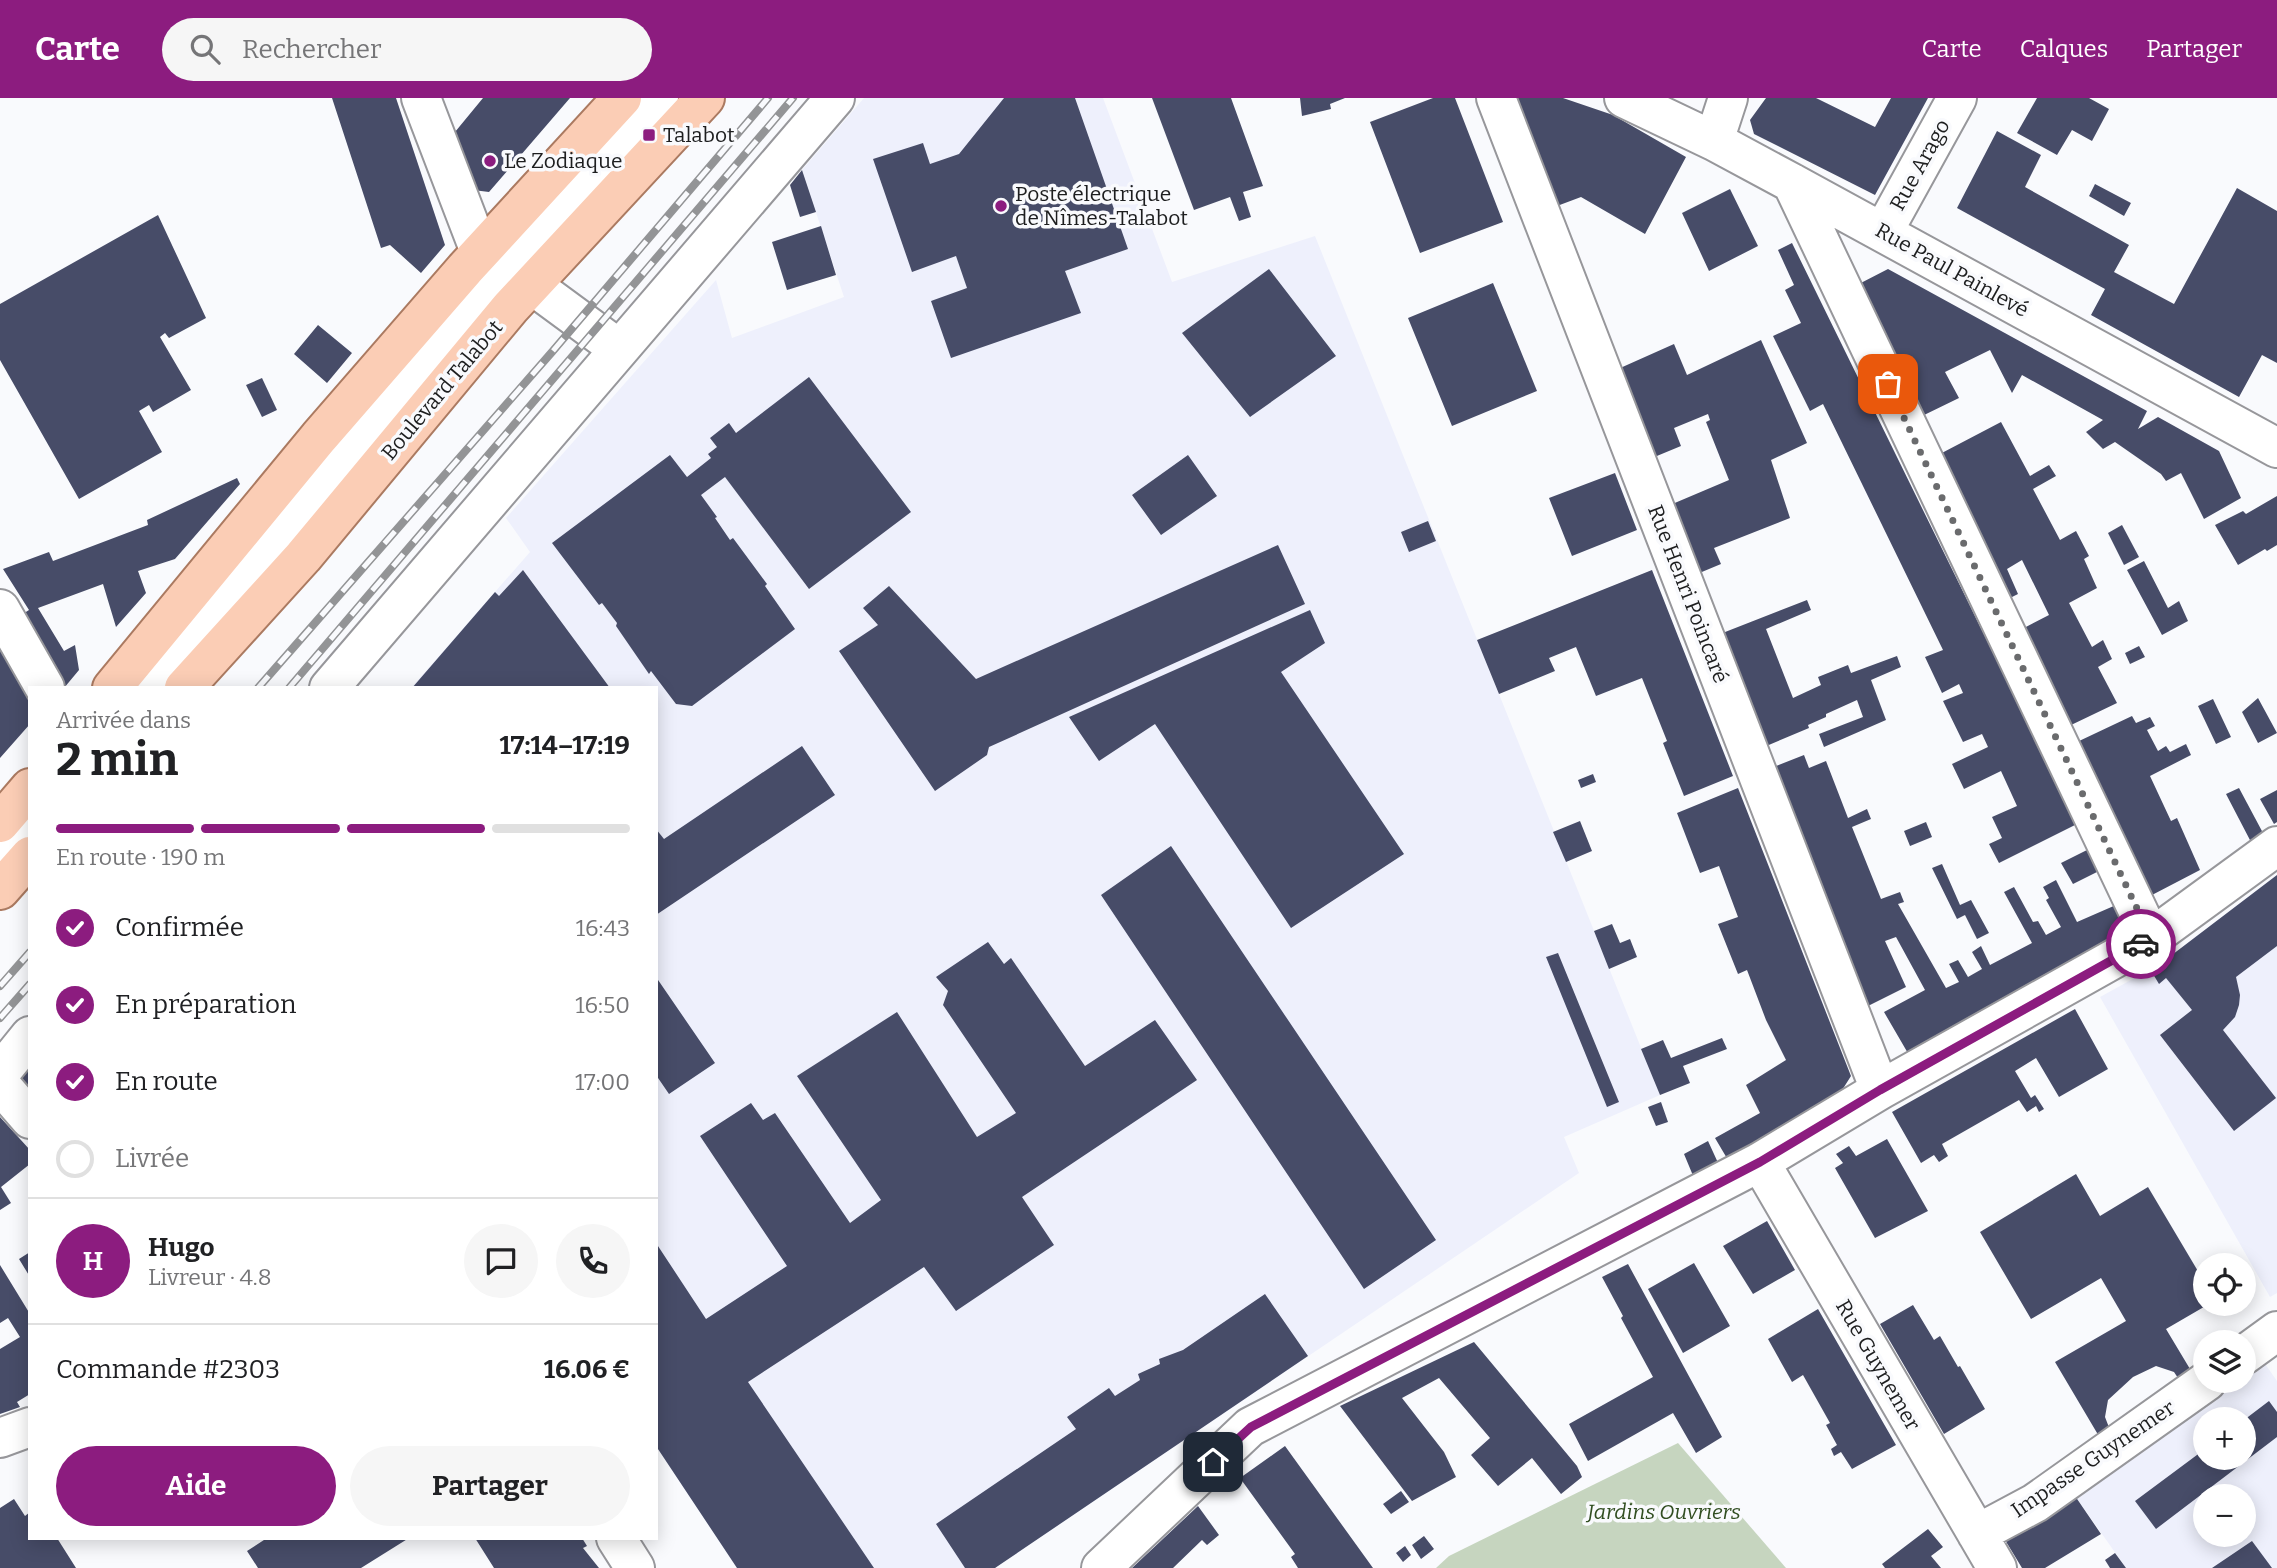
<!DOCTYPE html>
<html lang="fr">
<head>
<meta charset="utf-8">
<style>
  :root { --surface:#fff; --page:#f6f6f6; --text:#202124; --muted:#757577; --line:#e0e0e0; --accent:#8c1c7f }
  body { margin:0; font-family:Bitter,serif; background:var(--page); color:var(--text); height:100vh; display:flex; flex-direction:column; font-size:26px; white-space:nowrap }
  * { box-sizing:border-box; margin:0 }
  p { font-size:23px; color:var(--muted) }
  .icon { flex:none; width:38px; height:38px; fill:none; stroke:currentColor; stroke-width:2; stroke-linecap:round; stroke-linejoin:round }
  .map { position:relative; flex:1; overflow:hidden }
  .drawer { position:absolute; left:28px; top:588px; width:630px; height:854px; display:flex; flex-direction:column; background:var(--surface); border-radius:0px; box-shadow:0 4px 18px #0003 }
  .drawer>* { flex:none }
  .tools { position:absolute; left:2193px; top:1155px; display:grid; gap:14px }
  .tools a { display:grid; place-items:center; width:63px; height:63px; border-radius:50%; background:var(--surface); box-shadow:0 4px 18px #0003; font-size:35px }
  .pin { position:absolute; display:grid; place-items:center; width:60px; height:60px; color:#fff; margin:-30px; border-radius:14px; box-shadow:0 4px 10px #0006 }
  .courier { position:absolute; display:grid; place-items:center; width:70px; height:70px; margin:-35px; border:5px solid #8c1c7f; border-radius:50%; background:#fff; color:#222; box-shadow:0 2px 9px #0007 }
  .headline em { font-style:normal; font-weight:700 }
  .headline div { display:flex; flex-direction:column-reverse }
  .headline { display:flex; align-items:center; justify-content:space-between; height:119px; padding:0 28px }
  h1 { font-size:46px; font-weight:700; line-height:52px }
  .bar { display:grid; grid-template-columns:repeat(4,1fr); gap:10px 7px; align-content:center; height:84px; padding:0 28px }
  .bar i { height:9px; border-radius:5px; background:var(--line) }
  .bar .current { background:var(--accent) }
  .bar p { grid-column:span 4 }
  .line { display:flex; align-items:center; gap:18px; padding:0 28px; border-top:2px solid var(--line) }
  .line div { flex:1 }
  .round { display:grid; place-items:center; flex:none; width:74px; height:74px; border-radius:37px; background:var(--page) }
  ol { padding:0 28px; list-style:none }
  li { display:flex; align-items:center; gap:21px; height:77px }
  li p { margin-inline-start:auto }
  li .icon { padding:7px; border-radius:50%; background:var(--accent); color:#fff; stroke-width:4 }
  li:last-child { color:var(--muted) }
  li i { width:38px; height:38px; border:4px solid var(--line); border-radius:50% }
  .cta { display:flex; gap:14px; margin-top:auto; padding:14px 28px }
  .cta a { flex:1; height:80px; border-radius:42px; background:var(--accent); color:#fff; font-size:28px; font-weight:700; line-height:80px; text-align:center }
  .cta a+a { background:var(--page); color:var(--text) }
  header { display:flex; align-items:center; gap:42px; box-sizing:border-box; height:98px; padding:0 35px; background:var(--accent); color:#fff }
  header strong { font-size:33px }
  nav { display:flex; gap:38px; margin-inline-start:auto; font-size:24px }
  .search { width:490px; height:63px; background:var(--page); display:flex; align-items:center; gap:18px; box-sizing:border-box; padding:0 24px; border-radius:38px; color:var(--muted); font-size:26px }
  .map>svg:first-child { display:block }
  .built { fill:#eef0fc; fill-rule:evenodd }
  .green { fill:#c6d5bf }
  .building { fill:#474c68 }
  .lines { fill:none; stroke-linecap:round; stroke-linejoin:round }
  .minor-casing { stroke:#97979b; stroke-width:42 }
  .major-casing { stroke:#ab7a61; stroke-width:42 }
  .minor { stroke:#fff; stroke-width:38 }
  .major { stroke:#fbcdb5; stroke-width:38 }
  .rail-casing { stroke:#939496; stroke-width:8 }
  .rail { stroke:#f9fafd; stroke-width:5; stroke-dasharray:16; stroke-linecap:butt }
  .done { stroke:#6a6b6d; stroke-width:7; stroke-dasharray:0 12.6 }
  .route { stroke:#8c1c7f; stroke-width:9 }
  .poi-dot { fill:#8c1c7f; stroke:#f9fafd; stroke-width:2.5 }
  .labels { text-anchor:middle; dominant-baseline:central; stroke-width:7; stroke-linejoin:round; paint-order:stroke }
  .poi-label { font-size:21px; fill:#1d1e1f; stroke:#f9fafd; text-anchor:start }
  .street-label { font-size:21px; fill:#1d1e1f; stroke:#f9fafd }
  .park-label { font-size:21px; font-style:italic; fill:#314e21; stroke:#f9fafd }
</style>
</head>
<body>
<header>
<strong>Carte</strong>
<div class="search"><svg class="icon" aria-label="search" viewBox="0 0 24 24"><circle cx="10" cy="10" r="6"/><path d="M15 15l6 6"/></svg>Rechercher</div>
<nav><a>Carte</a><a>Calques</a><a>Partager</a></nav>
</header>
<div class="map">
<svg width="2277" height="1470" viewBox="0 0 2277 1470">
  <rect width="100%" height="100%" fill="#f9fafd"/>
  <!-- built -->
  <path class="built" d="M864,0H1103L1172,184L1315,138L1660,997L1564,1039L1579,1075L995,1470H737L656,1348V590H411L530,454L506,420L716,182L732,240L844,199L802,72Z
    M2277,777V1195L2270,1199L2100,899L2160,866Z
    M2261,1260L2277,1283V1470H2126L2073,1395L2229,1283H2244V1272ZM2205,1321H2244V1360H2205ZM2205,1398H2244V1437H2205Z"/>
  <!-- green -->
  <path class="green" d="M1678,1345L1786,1470H1436L1449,1458Z"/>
  <!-- building -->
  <path class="building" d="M332,0H396L445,147L421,175L390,147L381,150Z
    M483,0H570L489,94L473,92L455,34Z
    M1004,0H1075L1128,151L1065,173L1081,215L951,260L931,203L967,190L956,158L912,174L873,61L923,45L930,66L959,56Z
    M1152,0H1231L1263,88L1243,94L1251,119L1239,123L1230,99L1194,112Z
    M1300,0H1345L1330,6L1331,11L1302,18Z
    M1433,0H1455L1503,124L1420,155L1370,24Z
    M1516,0H1563L1613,17L1686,59L1645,136L1581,99L1557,108Z
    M1766,0H1816L1875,29L1891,0H1928L1875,97L1754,36L1750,22Z
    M2037,0H2089L2109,11L2092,43L2072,32L2057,57L2017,35Z
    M1997,33L2041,57L2025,89L2129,147L2114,174L2174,206L2237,90L2277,113V265L2262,257L2239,299L2091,217L2105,191L1957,110Z
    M802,72L816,114L800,119L790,87Z
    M2095,86L2131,105L2124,118L2089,98Z
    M1730,91L1758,148L1709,173L1682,115Z
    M158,117L206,220L169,240L165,235L160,239L191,292L153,314L149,307L139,313L162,354L79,401L0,262V206Z
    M821,128L836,177L787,192L772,144Z
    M1792,145L2077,726L1999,765L1989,746L2002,740L1992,719L2017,708L2001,673L1964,691L1952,666L1988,649L1982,636L1963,644L1943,603L1963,595L1959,586L1942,595L1925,559L1943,552L1823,306L1810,313L1773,238L1801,225L1785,192L1794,187L1778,152Z
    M1269,171L1336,258L1250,319L1182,235Z
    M1888,171L2147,313L2138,331L2158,319L2219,353L2241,400L2204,421L2181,375L2166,383L2161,376L2115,344L2103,351L2086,334L2103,322L2022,277L2012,295L1990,252L1945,274L1959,300L1920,319L1855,188Z
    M1493,185L1537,293L1452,328L1408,220Z
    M318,227L352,255L327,285L294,256Z
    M1761,242L1807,345L1771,362L1790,420L1714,450L1721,466L1697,476L1670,407L1729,382L1706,324L1710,322L1708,316L1674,330L1681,348L1652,360L1618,271L1674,246L1687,277Z
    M809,279L911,414L809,491L725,379L701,397L717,419L715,420L730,442L733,440L767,486L765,488L795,531L692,608L676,606L651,573L649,576L616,528L617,525L602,505L599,507L552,445L670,357L687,379L711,360L708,356L717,349L710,340L729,325L736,335Z
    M262,280L277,312L262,319L246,287Z
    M2001,324L2030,378L2049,367L2056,378L2033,391L2060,442L2076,433L2089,458L2084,461L2097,490L2069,505L2092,549L2103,542L2112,561L2098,569L2117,605L2069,628L2022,531L2049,517L2022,462L2007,471L2018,496L2008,501L1938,357Z
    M1188,357L1217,398L1161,437L1132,397Z
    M1615,375L1637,432L1572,458L1549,400Z
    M237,380L240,386L175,461L138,473L146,495L116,529L103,486L38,510L64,553L75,547L79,572L64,590H61L18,519L29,512L3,471L49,454L53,463L148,427L147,422Z
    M2277,398V447L2267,453L2265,451L2238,467L2215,427L2243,413L2246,416Z
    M1428,423L1436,443L1409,454L1401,434Z
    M2122,427L2139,459L2124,467L2108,435Z
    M1278,447L1305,506L989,649L987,657L935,693L839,553L878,527L863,510L889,488L976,581Z
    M2144,463L2168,510L2179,503L2188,523L2162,537L2127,472Z
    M523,472L610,590H412L495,494L499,498Z
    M1652,472L1733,678L1684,698L1663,645L1667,643L1642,580L1596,598L1576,549L1549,560L1555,573L1499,596L1477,542Z
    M1807,502L1811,512L1766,531L1793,600L1821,587L1818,579L1848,567L1851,575L1897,558L1901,569L1871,582L1886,622L1824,649L1819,636L1863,619L1857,602L1826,616V619L1808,627L1809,630L1764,649L1720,536Z
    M1310,512L1325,545L1281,574L1404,756L1291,830L1155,626L1099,663L1069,619Z
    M0,533L30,590V626L0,660Z
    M2139,548L2145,559L2130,566L2125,555Z
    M2258,600L2277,635L2258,645L2242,614Z
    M2213,601L2231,639L2216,646L2198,608Z
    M2132,618L2136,625L2150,619L2155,628L2147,632L2158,653L2166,648L2170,654L2186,646L2191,657L2150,678L2171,723L2177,720L2200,772L2152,797L2077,644Z
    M802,648L835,697L656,817V731L664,741Z
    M1804,657L1809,670L1826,663L1848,720L1867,711L1871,721L1852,729L1881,801L1900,794L1904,804L1898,806L1946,890L1959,884L1949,866L1958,862L1968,879L1982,871L1972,854L1981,848L1990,867L2032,845L2004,794L2014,789L2033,824L2038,823L2046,837L2061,829L2046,802L2049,800L2043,789L2056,782L2077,824L2116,807L2130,836L1909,957L1884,914L1925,892L1896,839L1885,843L1906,889L1864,910L1771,670Z
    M1593,676L1596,684L1581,690L1578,682Z
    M1738,690L1851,978L1839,997L1770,1035L1771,1038L1728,1062L1715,1040L1760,1015L1746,987L1786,962L1766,922L1747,872L1738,876L1718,826L1738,819L1719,768L1700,775L1677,715Z
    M2239,690L2263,735L2251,744L2226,696Z
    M2277,692V724L2274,726L2260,701Z
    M1580,723L1592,753L1566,764L1553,734Z
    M1926,724L1932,739L1910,748L1904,733Z
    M1171,748L1436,1142L1364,1191L1101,797Z
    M2089,751L2099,773L2073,786L2061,765Z
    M1942,766L1960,807L1971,802L1989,835L1977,841L1965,817L1957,821L1932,770Z
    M2277,777V848L2236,879L2240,897L2239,907L2235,919L2223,932L2276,1000L2234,1033L2160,937L2192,912L2166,880L2159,886L2150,871L2160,866Z
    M1612,826L1620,845L1630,841L1637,859L1609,871L1594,833Z
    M988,844L1004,866L1011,860L1085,968L1155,922L1197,982L1022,1099L1054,1147L956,1213L924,1169L748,1284L874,1470H737L656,1348V1145L706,1221L787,1168L700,1038L751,1005L763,1022L775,1015L850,1125L881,1102L797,978L897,914L977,1039L1016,1015L943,907L948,893L936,879Z
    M1558,855L1619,1004L1607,1009L1546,859Z
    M656,879L715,965L669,996L656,977Z
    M2075,911L2108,971L2059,999L2036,960L2015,973L2031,1000L2035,997L2044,1011L2039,1014L2036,1008L2027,1014L2019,1002L1942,1046L1948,1058L1939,1064L1934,1057L1921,1065L1892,1014Z
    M1722,940L1727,951L1683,968L1690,985L1660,997L1641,951L1663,942L1671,960Z
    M27,970L30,972V997L16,982Z
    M1661,1004L1668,1024L1656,1028L1648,1009Z
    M0,1019L30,1052V1066L1,1089L11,1105L0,1112Z
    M1887,1041L1928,1113L1875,1140L1835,1070L1843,1065L1836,1056L1849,1048L1856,1058Z
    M1708,1043L1719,1067L1694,1080L1684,1056Z
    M2076,1076L2100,1118L2148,1089L2205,1185V1206H2209L2166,1231L2190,1271L2178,1280L2174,1274L2156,1268L2133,1279L2108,1302L2105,1319L2110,1332L2100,1340L2055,1264L2126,1223L2101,1180L2031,1221L1980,1134Z
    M1767,1123L1795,1172L1753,1196L1723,1148Z
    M30,1154V1179L19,1161Z
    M1694,1165L1730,1228L1683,1255L1648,1191Z
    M1628,1166L1722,1339L1696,1355L1673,1315L1588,1363L1569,1326L1653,1279L1621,1220L1623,1218L1602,1179Z
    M0,1167L30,1216V1296L17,1304L20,1309L0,1316V1251L20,1239L8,1220L0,1225Z
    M1265,1196L1308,1258L995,1470H965L936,1426L1076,1331L1067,1319L1109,1290L1115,1298L1140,1282L1138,1276L1160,1266L1159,1261L1183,1252Z
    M1913,1207L1934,1242L1940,1238L1958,1269L1960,1268L1985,1311L1944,1336L1880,1226Z
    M1818,1211L1896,1347L1852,1371L1841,1354L1834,1358L1831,1351L1837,1347L1826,1327L1830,1325L1803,1277L1792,1284L1768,1241Z
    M1474,1244L1577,1368L1582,1379L1561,1396L1532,1360L1498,1388L1471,1357L1490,1340L1439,1280L1402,1300L1444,1354L1456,1379L1412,1403L1340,1308Z
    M2269,1303L2277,1314V1339L2156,1431L2135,1403L2205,1351V1360H2244V1322Z
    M1285,1348L1373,1470H1298L1291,1459L1295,1456L1240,1380Z
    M1401,1393L1409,1404L1391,1416L1383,1406Z
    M2073,1395L2101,1436L2045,1470H2022L2002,1437Z
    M14,1401L25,1418L30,1414V1440H57L76,1470H0V1410Z
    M1198,1408L1219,1437L1207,1447L1202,1442L1173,1470H1132Z
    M1928,1431L1943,1449L1931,1458L1941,1470H1885L1882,1466Z
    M1424,1438L1434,1451L1421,1461L1412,1447Z
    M267,1440H409L361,1470H258L247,1453Z
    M475,1440H582L587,1448L583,1450L599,1470H494Z
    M2252,1443L2272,1470H2212Z
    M1405,1448L1411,1457L1403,1464L1396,1455Z
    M2115,1455L2126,1470H2110L2105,1462Z"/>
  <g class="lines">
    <defs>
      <path id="minor" d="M421,0L480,154
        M1496,0L1880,992
        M1624,0L1714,43L1792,85L2277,350
        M1714,43L1728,0
        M1792,85L2151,840
        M1883,134L1957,0
        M532,187L619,251
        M0,511L45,590
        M148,590L487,190L659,0
        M329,590L835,0
        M0,762L30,727
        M0,975L30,938
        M0,986L30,1021
        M1760,1064L1997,1470
        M2244,1257L2277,1233
        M0,1340L30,1329
        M1977,1436L2035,1405L2207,1283
        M616,1440L635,1470
        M1101,1470L1250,1329L1760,1064L1880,992L2151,840L2277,748"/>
      <path id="major" d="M112,590L319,339L465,171L622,0
        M184,590L303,459L510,210L705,0
        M0,725L30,690
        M0,792L30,758"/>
    </defs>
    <!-- minor casing -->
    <use href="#minor" class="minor-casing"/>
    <!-- major casing -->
    <use href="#major" class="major-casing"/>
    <!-- minor -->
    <use href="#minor" class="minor"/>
    <!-- major -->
    <use href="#major" class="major"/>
    <defs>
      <path id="rail" d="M258,590L552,254L768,0
        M289,590L793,0
        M0,888L30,854
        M0,920L30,886"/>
    </defs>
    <!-- rail casing -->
    <use href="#rail" class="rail-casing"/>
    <!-- rail -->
    <use href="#rail" class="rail"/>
  </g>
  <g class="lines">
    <!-- done -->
    <path class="done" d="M1888,286L2151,840L2141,846"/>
    <!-- route -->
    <path class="route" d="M1213,1364L1251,1329L1760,1064L1880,992L2141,846"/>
  </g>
  <!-- markers -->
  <g class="poi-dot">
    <rect x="642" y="30" width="14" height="14" rx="3.5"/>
    <circle cx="490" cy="63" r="7"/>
    <circle cx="1001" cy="108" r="7"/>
  </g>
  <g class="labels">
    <!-- poi labels -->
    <g class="poi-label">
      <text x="663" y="37">Talabot</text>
      <text x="504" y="63">Le Zodiaque</text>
      <text x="1015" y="96">Poste électrique<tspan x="1015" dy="24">de Nîmes-Talabot</tspan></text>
    </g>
    <!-- street labels -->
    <g class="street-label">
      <text transform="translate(1920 67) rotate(-61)">Rue Arago</text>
      <text transform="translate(1952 172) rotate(29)">Rue Paul Painlevé</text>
      <text transform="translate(442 292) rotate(-50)">Boulevard Talabot</text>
      <text transform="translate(1688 496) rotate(69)">Rue Henri Poincaré</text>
      <text transform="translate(1878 1267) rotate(60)">Rue Guynemer</text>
      <text transform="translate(2093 1361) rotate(-34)">Impasse Guynemer</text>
    </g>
    <!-- park labels -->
    <g class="park-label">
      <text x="1664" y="1414">Jardins Ouvriers</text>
    </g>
  </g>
</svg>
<div class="tools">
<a><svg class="icon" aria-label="locate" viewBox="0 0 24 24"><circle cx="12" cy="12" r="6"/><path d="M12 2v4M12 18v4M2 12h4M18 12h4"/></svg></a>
<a><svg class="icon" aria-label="layers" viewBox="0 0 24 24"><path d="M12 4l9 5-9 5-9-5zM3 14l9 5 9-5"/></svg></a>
<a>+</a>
<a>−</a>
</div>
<div class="pin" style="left:1888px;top:286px;background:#ea580c"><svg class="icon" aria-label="bag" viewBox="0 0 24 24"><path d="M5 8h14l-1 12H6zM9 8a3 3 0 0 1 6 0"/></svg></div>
<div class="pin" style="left:1213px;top:1364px;background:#1f2937"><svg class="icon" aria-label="home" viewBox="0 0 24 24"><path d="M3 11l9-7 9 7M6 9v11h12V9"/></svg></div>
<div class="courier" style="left:2141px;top:846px"><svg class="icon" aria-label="car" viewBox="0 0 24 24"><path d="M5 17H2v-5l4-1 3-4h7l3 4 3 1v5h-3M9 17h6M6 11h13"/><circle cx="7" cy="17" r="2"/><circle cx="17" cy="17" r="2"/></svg></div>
<section class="drawer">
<div class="headline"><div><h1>2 min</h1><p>Arrivée dans</p></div><em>17:14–17:19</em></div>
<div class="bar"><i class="current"></i><i class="current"></i><i class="current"></i><i></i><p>En route · 190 m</p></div>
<ol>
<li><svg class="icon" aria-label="check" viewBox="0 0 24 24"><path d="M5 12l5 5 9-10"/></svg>Confirmée<p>16:43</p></li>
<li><svg class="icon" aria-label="check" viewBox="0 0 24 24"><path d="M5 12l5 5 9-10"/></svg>En préparation<p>16:50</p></li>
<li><svg class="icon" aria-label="check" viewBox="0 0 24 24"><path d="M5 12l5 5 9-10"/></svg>En route<p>17:00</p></li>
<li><i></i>Livrée</li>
</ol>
<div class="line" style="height:126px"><b class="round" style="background:var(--accent);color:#fff">H</b><div><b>Hugo</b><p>Livreur · 4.8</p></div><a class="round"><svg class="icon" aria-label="chat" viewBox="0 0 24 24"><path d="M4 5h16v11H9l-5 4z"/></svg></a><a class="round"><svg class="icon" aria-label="phone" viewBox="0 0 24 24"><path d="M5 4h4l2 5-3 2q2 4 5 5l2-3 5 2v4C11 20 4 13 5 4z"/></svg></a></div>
<div class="line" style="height:91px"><div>Commande #2303</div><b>16.06 €</b></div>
<div class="cta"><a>Aide</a><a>Partager</a></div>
</section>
</div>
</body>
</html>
